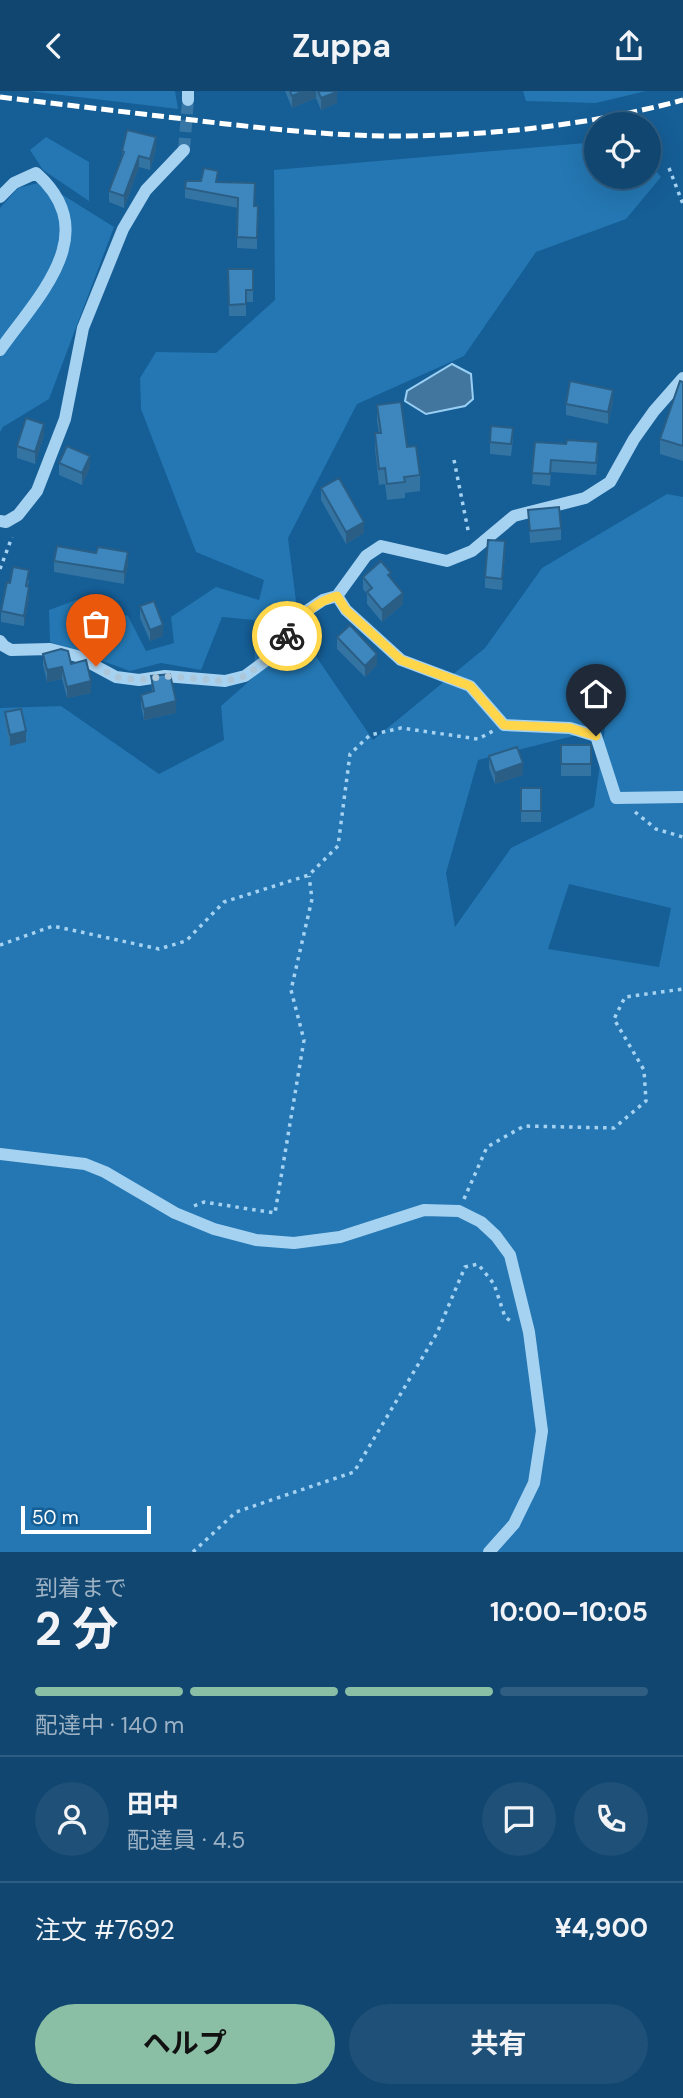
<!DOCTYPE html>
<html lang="ja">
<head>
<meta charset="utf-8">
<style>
  :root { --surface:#104670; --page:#1e5078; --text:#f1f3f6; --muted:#9cb1c3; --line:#305e83; --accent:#8abfa5 }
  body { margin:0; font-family:"DM Sans","Noto Sans JP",sans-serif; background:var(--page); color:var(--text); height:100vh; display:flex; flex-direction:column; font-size:26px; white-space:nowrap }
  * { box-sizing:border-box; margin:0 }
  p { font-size:23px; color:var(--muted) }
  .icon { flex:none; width:38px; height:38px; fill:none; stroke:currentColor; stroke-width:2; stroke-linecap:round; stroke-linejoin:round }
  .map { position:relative; height:1461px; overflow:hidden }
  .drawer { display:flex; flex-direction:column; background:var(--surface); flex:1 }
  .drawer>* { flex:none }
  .controls { position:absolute; left:584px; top:21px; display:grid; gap:14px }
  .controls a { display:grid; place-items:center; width:77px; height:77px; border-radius:50%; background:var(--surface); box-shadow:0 7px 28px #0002,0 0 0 2px var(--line); font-size:35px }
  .scale { position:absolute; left:21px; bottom:18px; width:130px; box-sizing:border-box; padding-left:7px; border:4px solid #fff; border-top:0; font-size:19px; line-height:24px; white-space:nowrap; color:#fff; -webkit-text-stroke:5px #155e96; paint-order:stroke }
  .pin { position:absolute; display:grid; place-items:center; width:60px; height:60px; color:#fff; margin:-72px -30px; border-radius:50% 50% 50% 0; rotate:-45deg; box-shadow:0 0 7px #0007 }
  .pin .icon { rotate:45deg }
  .courier { position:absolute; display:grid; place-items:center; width:70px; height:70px; margin:-35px; border:5px solid #ffd54a; border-radius:50%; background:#fff; color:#222; box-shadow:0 2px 9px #0007 }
  .headline em { font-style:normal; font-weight:700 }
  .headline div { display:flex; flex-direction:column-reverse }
  .headline { display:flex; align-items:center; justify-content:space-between; height:119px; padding:0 35px }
  h1 { font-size:46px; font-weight:700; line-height:52px }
  .bar { display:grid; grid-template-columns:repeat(4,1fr); gap:10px 7px; align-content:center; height:84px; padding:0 35px }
  .bar i { height:9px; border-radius:5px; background:var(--line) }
  .bar .on { background:var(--accent) }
  .bar p { grid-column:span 4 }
  .line { display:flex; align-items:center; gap:18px; padding:0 35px; border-top:2px solid var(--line) }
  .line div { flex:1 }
  .round { display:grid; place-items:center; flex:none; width:74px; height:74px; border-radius:37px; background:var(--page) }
  .action { display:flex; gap:14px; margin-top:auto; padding:14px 35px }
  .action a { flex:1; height:80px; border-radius:42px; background:var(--accent); color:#111; font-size:28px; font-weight:700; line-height:80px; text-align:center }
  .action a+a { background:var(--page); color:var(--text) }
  header { display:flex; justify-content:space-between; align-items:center; height:91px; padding:0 35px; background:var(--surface); font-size:32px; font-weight:700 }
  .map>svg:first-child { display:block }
  .green { fill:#2477b3; fill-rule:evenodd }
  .water { fill:#42769e; stroke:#99cff4; stroke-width:2 }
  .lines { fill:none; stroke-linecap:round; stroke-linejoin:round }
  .minor-tunnel { stroke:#3876a6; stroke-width:12; stroke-dasharray:12 6; stroke-linecap:butt }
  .path { stroke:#a6d2f2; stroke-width:3.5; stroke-dasharray:3.5 5; stroke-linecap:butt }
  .minor { stroke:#a6d2f2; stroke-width:12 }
  .rail { stroke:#fff; stroke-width:5; stroke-dasharray:12 5; stroke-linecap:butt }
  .wall { fill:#3474a3 }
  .shaded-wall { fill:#2b5e85 }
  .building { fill:#3d87be; stroke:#2b5e85; stroke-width:2 }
  .done { stroke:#adc7da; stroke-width:7; stroke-dasharray:0 12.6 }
  .route { stroke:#ffd54a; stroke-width:9 }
</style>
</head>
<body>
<header><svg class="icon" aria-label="back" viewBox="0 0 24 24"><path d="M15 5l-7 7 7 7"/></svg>Zuppa<svg class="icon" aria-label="share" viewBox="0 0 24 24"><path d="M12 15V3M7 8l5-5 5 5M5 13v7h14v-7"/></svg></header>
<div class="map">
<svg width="683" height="1461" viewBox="0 0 683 1461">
  <rect width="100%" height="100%" fill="#155e96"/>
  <!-- green -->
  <path class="green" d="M28,0H175L178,18Z
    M523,0H646L596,12L526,10Z
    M46,46L89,71V110L43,79L30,59Z
    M597,51V86H649V72L661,86L626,128L536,161L464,265L357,313L288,447L300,542L373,649L485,557L542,477L667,403L683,406V1461H0V617L61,615L159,683L224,649L221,615L255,585L254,529L222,526L201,579L161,572L130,580L50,551L49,519L84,506L128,525L146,560L174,552L171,526L216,496L259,509L264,489L196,461L141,318L140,287L156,261L216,262L275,209L274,79ZM605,637L594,716L511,757L455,836L446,782L478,669ZM569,793L671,817L659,876L548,858Z
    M42,91L114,136L49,308L3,336L0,341V117L18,97Z"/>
  <!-- water -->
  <path class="water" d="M452,273L471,283L473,308L465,315L426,323L405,310L407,300Z"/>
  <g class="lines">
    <!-- minor-tunnel -->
    <path class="minor-tunnel" d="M184,59L188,9"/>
    <!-- path -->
    <path class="path" d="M669,77L683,113
      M454,369L469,444
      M0,478L12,446
      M635,721L656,738L683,746
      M0,854L53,835L159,858L186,850L224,811L309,784L338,755L350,663L370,644L401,637L478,648L493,640
      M464,1108L487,1056L524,1035L614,1037L646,1010L644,979L614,928L625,906L683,898
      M194,1115L204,1111L275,1122L304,949L291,899L312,808L309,785
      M193,1461L236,1421L354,1381L437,1242L465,1176L478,1173L494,1193L505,1226L512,1231"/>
    <!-- minor -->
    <path class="minor" d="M188,9V0
      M0,106L14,92L36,82C104,142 39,204 0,259
      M0,430L6,431L18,424L37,400L65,328L83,237L123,138L146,99L184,59
      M337,505L346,519L401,569L470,595L504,634L570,637L596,645L616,707L683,706
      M0,550L4,555L11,559L50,558L77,565L116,586L139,589L165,585L225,590L245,585L268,568L308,519L323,509L337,505L366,465L381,455L447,470L472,460L514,425L585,407L610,391L634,348L654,320L683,287
      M0,1063L85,1073L105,1081L175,1122L214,1138L256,1149L294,1152L340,1146L424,1119L459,1120L481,1131L496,1145L510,1164L529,1241L542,1340L534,1392L514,1433L489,1461"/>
    <!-- rail -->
    <path class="rail" d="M0,6C75,15 151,24 226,33C282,39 338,45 395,45C492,45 590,34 683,9"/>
  </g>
  <!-- wall -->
  <path class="wall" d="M285,0H337V12L321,19L316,7L292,17Z
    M156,58L150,79L139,76L124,117L109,111V100L122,66V60Z
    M201,90L218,91L255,115H258L257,158L237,157L238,117L185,107V97Z
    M228,178H253V211H246V225H229Z
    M683,291V370L660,363V348Z
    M613,311L608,333L566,324V313Z
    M377,314L407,356L420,384V400L405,402V407L387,409L385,393L379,394L375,358V342H379L377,330Z
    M44,344L35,373L17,367V355Z
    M513,348L511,365L490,363V351Z
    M535,351L598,363L596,384L551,381L550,395L532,393Z
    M59,372L90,376L82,394L59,384Z
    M321,397L364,442L346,453L321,409Z
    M528,419L561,437V449L530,452Z
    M505,462L502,499L485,497V486Z
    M54,470L128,473L124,493L54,481Z
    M363,486L391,488L403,513L382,531L367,513V503L363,498Z
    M29,489L28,495L29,506L24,535L1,531V520L10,492Z
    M140,515L163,545L150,550L140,527Z
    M337,546L377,574L365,586L337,558Z
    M43,563L71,573L91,602L67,607L62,588L47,591L43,574Z
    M151,585L176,622L144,629L141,615V604L152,601Z
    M5,621L26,651L10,655L5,633Z
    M561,654H591V685H561Z
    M489,665L523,684L495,693L489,677Z
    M521,697H541V731H521Z"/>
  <!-- shaded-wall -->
  <path class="shaded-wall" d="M304,0H316V7L292,17V5Z
    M337,1V12L321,19V7Z
    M156,46V58L150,79V68Z
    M139,65V76L124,117V105Z
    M613,299V311L608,333V321Z
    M44,333V344L35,373V361Z
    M90,365V376L82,394V382Z
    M364,431V442L346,453V441Z
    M505,450V462L502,499V488Z
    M128,461V473L124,493V481Z
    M29,496V506L24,535V525Z
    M403,502V513L382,531V519Z
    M163,534V545L150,550V539Z
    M377,563V574L365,586V575Z
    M62,576V588L47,591V579Z
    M91,590V602L67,607V596Z
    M176,610V622L144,629V618Z
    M26,640V651L10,655V644Z
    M523,672V684L495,693V682Z"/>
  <!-- building -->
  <path class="building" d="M290,0H304L292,5Z
    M318,0H337V1L321,7Z
    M127,39L156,46L150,68L139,65L124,105L109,100L124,61L122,60Z
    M204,77L218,80L216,91L255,92L254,115H258L257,147L237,146L238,107L185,97L186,90H201Z
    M228,178H253V199H246V213L229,214Z
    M570,290L613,299L608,321L566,313Z
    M680,290L683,291V355L660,348Z
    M401,311L407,356L416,355L420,384L404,386L405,391L387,393L385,377L379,378L375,342H381L377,314Z
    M26,327L44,333L35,361L17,355Z
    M491,335L513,337L511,353L490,351Z
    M567,349L598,351L596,372L551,369L550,383L532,382L535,351L566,353Z
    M67,355L90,365L82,382L59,372Z
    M339,387L364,431L346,441L321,397Z
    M559,416L561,437L530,440L528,419Z
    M488,449L505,450L502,488L485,486Z
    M57,455L96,462L98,456L128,461L124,481L54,470Z
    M381,470L391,482L388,484L403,502L382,519L367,501L372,497L363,486Z
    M13,476L29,479L26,495L29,496L24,525L1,520L7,491L10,492Z
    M154,510L163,534L150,539L140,515Z
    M350,534L377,563L365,575L337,546Z
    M61,558L68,560L71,573L86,569L91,590L67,596L62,576L47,579L43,563Z
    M170,583L176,610L144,618L141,604L154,600L151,585Z
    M21,618L26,640L10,644L5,621Z
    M561,654H591V673H561Z
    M517,656L523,672L495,682L489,665Z
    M521,697H541V720H521Z"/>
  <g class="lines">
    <!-- done -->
    <path class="done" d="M96,575L116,586L139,589L165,585L226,590L245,585L268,568L287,545"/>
    <!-- route -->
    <path class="route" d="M287,545C302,526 313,511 337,505L346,519L401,569L470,595L504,634L570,637L596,645"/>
  </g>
</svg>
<div class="controls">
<a><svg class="icon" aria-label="locate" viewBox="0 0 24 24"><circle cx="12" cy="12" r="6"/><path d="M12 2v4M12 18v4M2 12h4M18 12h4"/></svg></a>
</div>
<div class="scale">50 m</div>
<div class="pin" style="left:96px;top:575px;background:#ea580c"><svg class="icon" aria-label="bag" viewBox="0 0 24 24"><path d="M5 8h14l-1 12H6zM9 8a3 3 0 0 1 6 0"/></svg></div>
<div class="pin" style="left:596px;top:645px;background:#1f2937"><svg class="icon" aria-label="home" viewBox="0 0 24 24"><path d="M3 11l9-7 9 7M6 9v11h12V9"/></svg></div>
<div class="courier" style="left:287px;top:545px"><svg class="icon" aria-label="bike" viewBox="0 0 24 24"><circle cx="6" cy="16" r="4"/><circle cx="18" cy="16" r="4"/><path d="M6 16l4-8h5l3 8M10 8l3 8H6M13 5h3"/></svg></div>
</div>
<section class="drawer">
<div class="headline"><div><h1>2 分</h1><p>到着まで</p></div><em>10:00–10:05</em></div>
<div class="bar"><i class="on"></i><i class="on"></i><i class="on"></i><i></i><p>配達中 · 140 m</p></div>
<div class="line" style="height:126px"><a class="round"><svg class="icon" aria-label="person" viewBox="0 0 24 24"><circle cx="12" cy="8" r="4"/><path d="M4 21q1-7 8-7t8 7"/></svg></a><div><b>田中</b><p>配達員 · 4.5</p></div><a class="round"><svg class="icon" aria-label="chat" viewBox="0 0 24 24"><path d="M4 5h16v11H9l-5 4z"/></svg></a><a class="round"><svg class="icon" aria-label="phone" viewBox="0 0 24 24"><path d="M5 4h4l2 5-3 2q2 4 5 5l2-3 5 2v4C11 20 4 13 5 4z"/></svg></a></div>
<div class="line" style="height:91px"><div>注文 #7692</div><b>¥4,900</b></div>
<div class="action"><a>ヘルプ</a><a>共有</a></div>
</section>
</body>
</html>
